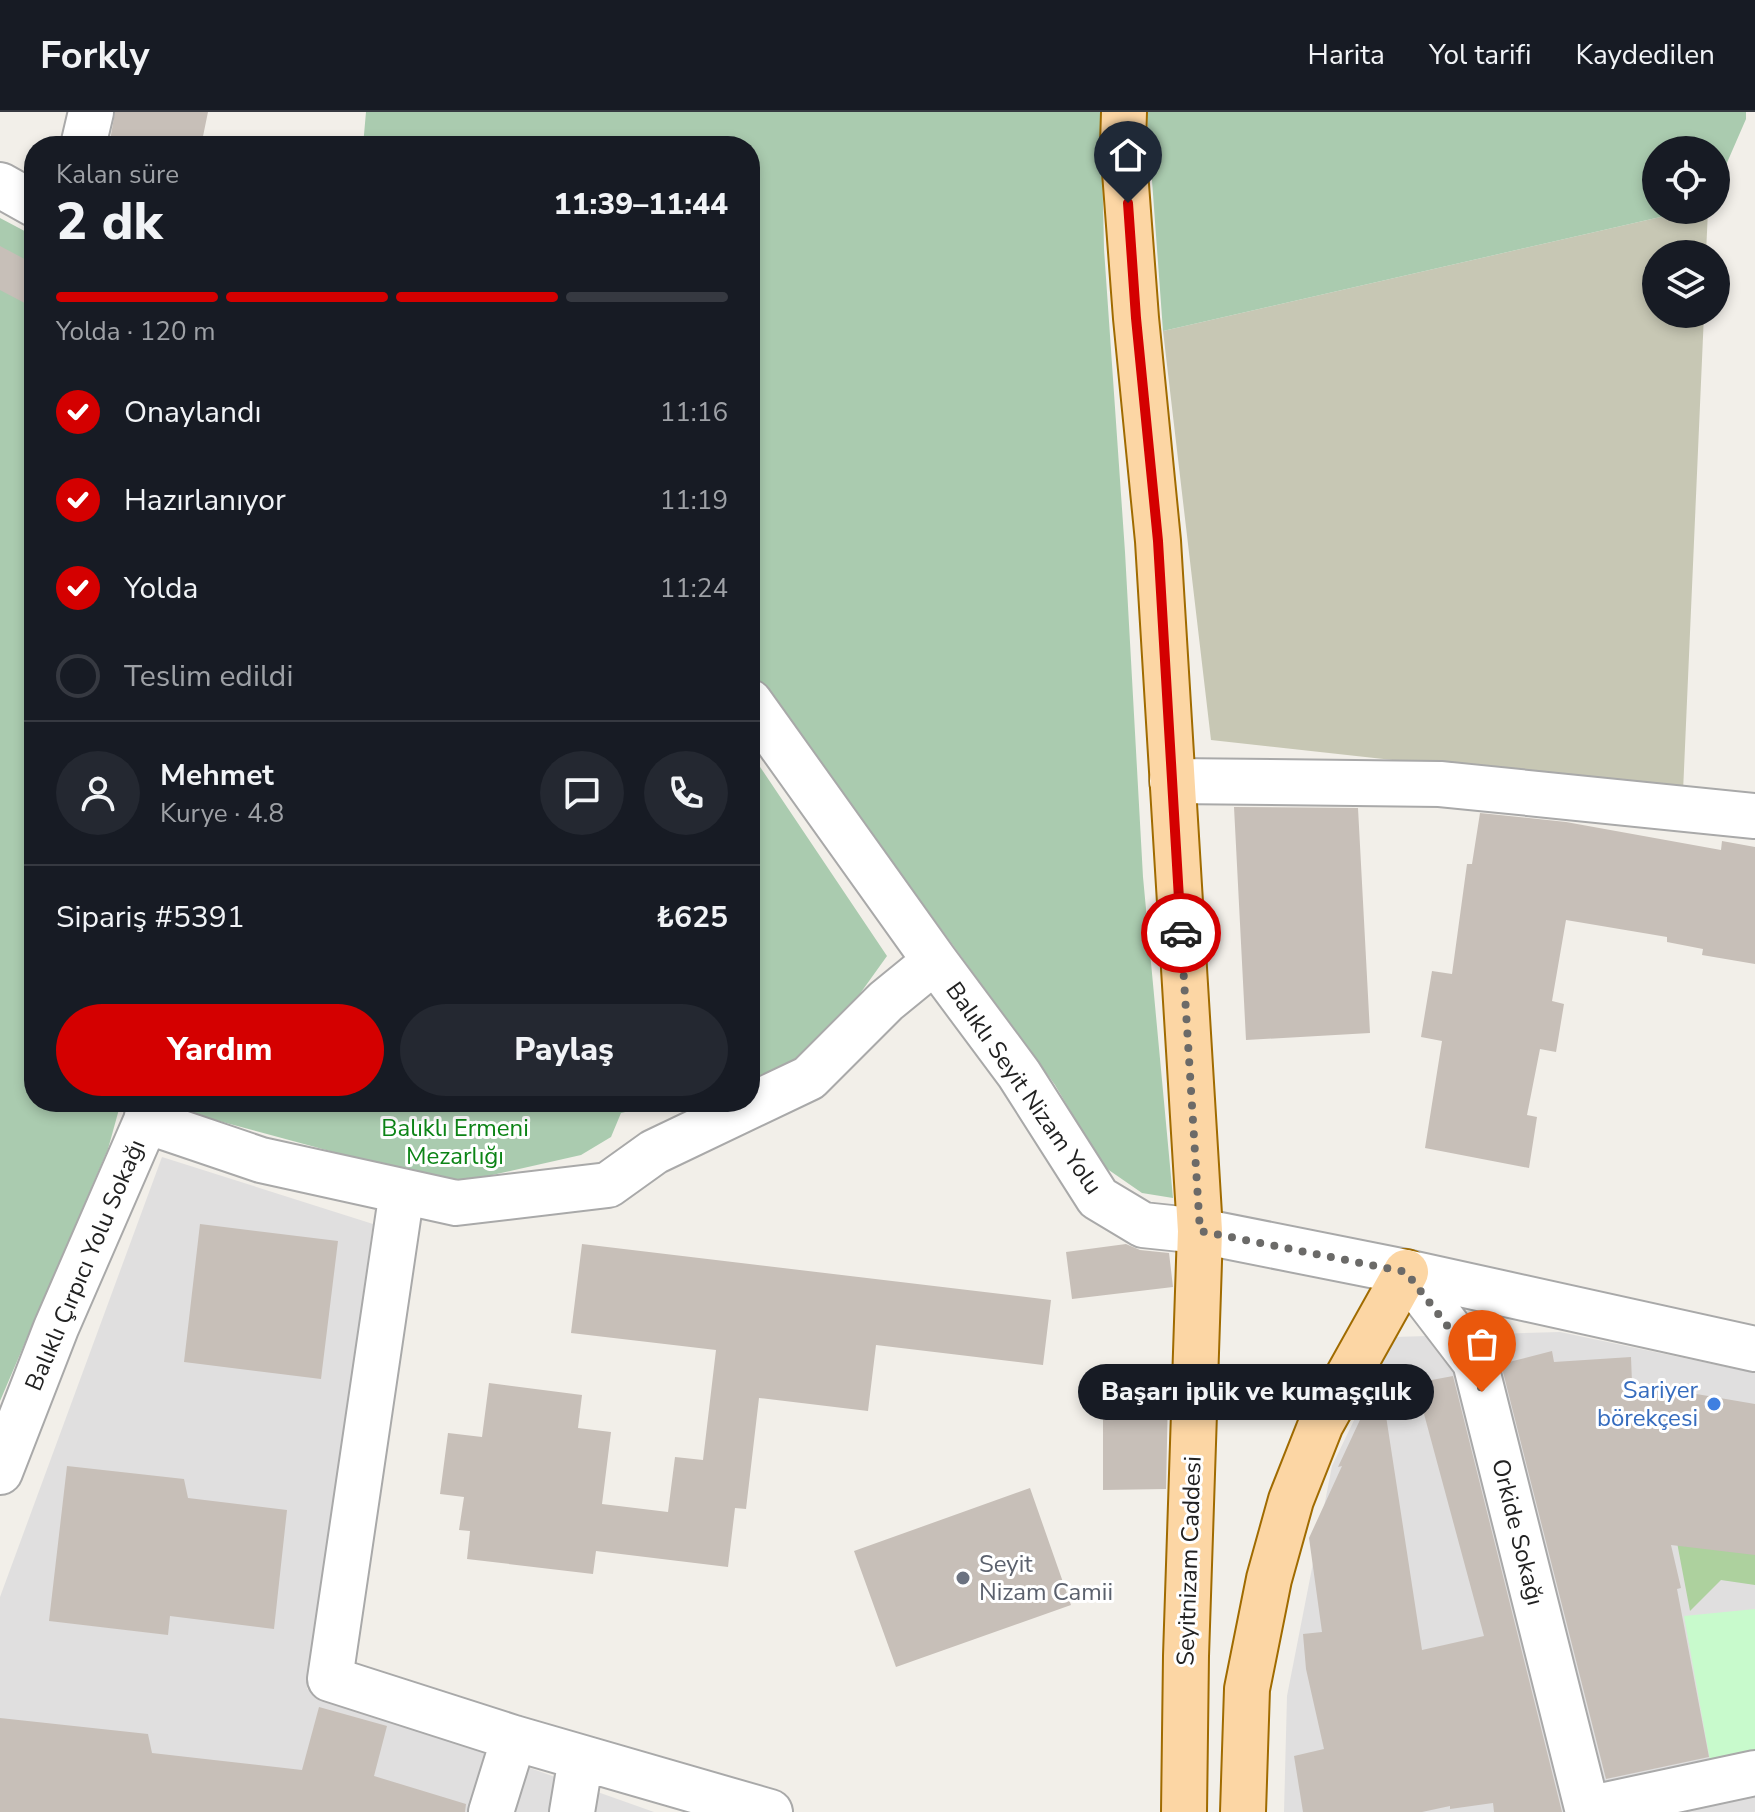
<!DOCTYPE html>
<html lang="tr">
<head>
<meta charset="utf-8">
<style>
  :root { --surface:#171b24; --page:#242831; --text:#f1f3f6; --muted:#9ea1a6; --line:#363941; --accent:#d40000 }
  body { margin:0; font-family:"Nunito Sans",sans-serif; background:var(--page); color:var(--text); height:100vh; display:flex; flex-direction:column; font-size:30px; white-space:nowrap }
  * { box-sizing:border-box; margin:0 }
  p { font-size:26px; color:var(--muted) }
  .icon { flex:none; width:44px; height:44px; fill:none; stroke:currentColor; stroke-width:2; stroke-linecap:round; stroke-linejoin:round }
  .map { position:relative; flex:1; overflow:hidden }
  .panel { position:absolute; left:24px; top:24px; width:736px; height:976px; display:flex; flex-direction:column; background:var(--surface); border-radius:32px; box-shadow:0 4px 12px #0003 }
  .panel>* { flex:none }
  .tools { position:absolute; left:1642px; top:24px; display:grid; gap:16px }
  .tools a { display:grid; place-items:center; width:88px; height:88px; border-radius:50%; background:var(--surface); box-shadow:0 4px 12px #0003; font-size:40px }
  .pin { position:absolute; display:grid; place-items:center; width:68px; height:68px; color:#fff; margin:-82px -34px; border-radius:50% 50% 50% 0; rotate:-45deg; box-shadow:0 0 8px #0007 }
  .pin .icon { rotate:45deg }
  .courier { position:absolute; display:grid; place-items:center; width:80px; height:80px; margin:-40px; border:6px solid #d40000; border-radius:50%; background:#fff; color:#222; box-shadow:0 2px 10px #0007 }
  .bubble { position:absolute; height:56px; border-radius:28px; background:var(--surface); box-shadow:0 4px 12px #0003; font-size:26px; font-weight:800; line-height:56px; text-align:center }
  .overview em { font-style:normal; font-weight:800 }
  .overview div { display:flex; flex-direction:column-reverse }
  .overview { display:flex; align-items:center; justify-content:space-between; height:136px; padding:0 32px }
  h1 { font-size:52px; font-weight:800; line-height:60px }
  .bar { display:grid; grid-template-columns:repeat(4,1fr); gap:12px 8px; align-content:center; height:96px; padding:0 32px }
  .bar i { height:10px; border-radius:6px; background:var(--line) }
  .bar .on { background:var(--accent) }
  .bar p { grid-column:span 4 }
  .line { display:flex; align-items:center; gap:20px; padding:0 32px; border-top:2px solid var(--line) }
  .line div { flex:1 }
  .round { display:grid; place-items:center; flex:none; width:84px; height:84px; border-radius:42px; background:var(--page) }
  ol { padding:0 32px; list-style:none }
  li { display:flex; align-items:center; gap:24px; height:88px }
  li p { margin-inline-start:auto }
  li .icon { padding:8px; border-radius:50%; background:var(--accent); color:#fff; stroke-width:4 }
  li:last-child { color:var(--muted) }
  li i { width:44px; height:44px; border:4px solid var(--line); border-radius:50% }
  .cta { display:flex; gap:16px; margin-top:auto; padding:16px 32px }
  .cta a { flex:1; height:92px; border-radius:48px; background:var(--accent); color:#fff; font-size:32px; font-weight:800; line-height:92px; text-align:center }
  .cta a+a { background:var(--page); color:var(--text) }
  header { display:flex; align-items:center; gap:48px; box-sizing:border-box; height:112px; padding:0 40px; background:var(--surface); border-bottom:2px solid var(--line) }
  header strong { font-size:38px }
  nav { display:flex; gap:44px; margin-inline-start:auto; font-size:28px }
  .map>svg:first-child { display:block }
  .residential { fill:#e0dfdf }
  .construction { fill:#c7c7b4 }
  .forest { fill:#add19e }
  .cemetery { fill:#aacbaf }
  .park { fill:#c8facc }
  .building { fill:#c7bfb8 }
  .lines { fill:none; stroke-linecap:round; stroke-linejoin:round }
  .minor-casing { stroke:#a9a9a9; stroke-width:48 }
  .major-casing { stroke:#a06b00; stroke-width:48 }
  .minor { stroke:#fff; stroke-width:44 }
  .major { stroke:#fcd6a4; stroke-width:44 }
  .done { stroke:#6b6a68; stroke-width:8; stroke-dasharray:0 14.4 }
  .route { stroke:#d40000; stroke-width:10 }
  .shop-dot { fill:#3f7fe0; stroke:#fff; stroke-width:3 }
  .worship-dot { fill:#6b7280; stroke:#fff; stroke-width:3 }
  .labels { text-anchor:middle; dominant-baseline:central; stroke-width:6; stroke-linejoin:round; paint-order:stroke }
  .street-label { font-size:24px; fill:#222; stroke:#fff }
  .park-label { font-size:24px; fill:#0c8416; stroke:#fff }
  .shop-label { font-size:24px; fill:#366cbe; stroke:#fff; text-anchor:end }
  .worship-label { font-size:24px; fill:#5b616d; stroke:#fff; text-anchor:start }
</style>
</head>
<body>
<header>
<strong>Forkly</strong>
<nav><a>Harita</a><a>Yol tarifi</a><a>Kaydedilen</a></nav>
</header>
<div class="map">
<svg width="1755" height="1700" viewBox="0 0 1755 1700">
  <rect width="100%" height="100%" fill="#f2efe9"/>
  <!-- residential -->
  <path class="residential" d="M162,1045L373,1112L307,1577L654,1700H0V1485Z
    M1560,1220L1755,1261V1700H1284L1287,1584L1332,1354L1394,1225Z"/>
  <!-- construction -->
  <path class="construction" d="M1691,98H1708L1706,142H1656V202H1704L1683,680L1211,628L1163,219Z"/>
  <!-- forest -->
  <path class="forest" d="M1675,1420L1755,1423V1473L1721,1468L1690,1499Z"/>
  <!-- cemetery -->
  <path class="cemetery" d="M366,0H1101L1104,137L1125,440L1143,765L1173,1086L1142,1081L1103,1054L1055,973L750,555V34H363Z
    M1147,0H1746V7L1716,76V38H1656V98H1691L1163,219Z
    M0,106L34,124V990H121L108,1037L0,1289Z
    M750,640L887,844L806,957L750,970Z
    M180,990H668L621,1001L611,1025L581,1043L452,1072L178,998Z"/>
  <!-- park -->
  <path class="park" d="M1755,1497V1646L1711,1654L1684,1504Z"/>
  <!-- building -->
  <path class="building" d="M115,0H208L201,34H109Z
    M0,134L34,152V196L0,178Z
    M1234,695L1358,696L1370,921L1246,928Z
    M1480,701L1566,710L1721,738L1722,729L1755,735V852L1702,843L1703,837L1667,830V825L1566,808L1552,889L1564,892L1556,940L1540,937L1527,1003L1537,1005L1529,1056L1425,1036L1442,929L1421,925L1432,859L1452,862L1467,752H1472Z
    M200,1112L338,1129L321,1267L184,1250Z
    M582,1132L1051,1188L1043,1253L876,1233L868,1299L759,1286L746,1397L735,1396L728,1455L596,1439L593,1462L467,1447L470,1419L459,1418L464,1385L440,1382L448,1321L482,1325L489,1271L582,1283L578,1316L611,1320L602,1392L668,1400L675,1345L703,1348L716,1238L571,1221Z
    M1126,1132L1140,1138L1169,1141L1173,1175L1072,1187L1066,1140Z
    M1552,1239L1554,1250L1631,1245L1632,1271L1755,1292V1443L1671,1433L1681,1476L1677,1477L1709,1645L1606,1667L1501,1252Z
    M1453,1264L1562,1700H1494L1493,1691L1450,1697V1694L1422,1700H1303L1294,1644L1324,1637L1306,1557L1303,1522L1322,1520L1309,1426L1342,1354L1338,1355L1380,1265L1422,1538L1484,1524L1417,1276L1422,1275L1421,1270Z
    M1103,1284H1168L1166,1377L1103,1378Z
    M67,1354L184,1367L188,1386L287,1398L274,1517L170,1504L168,1523L49,1509Z
    M1030,1376L1071,1493L896,1555L854,1439Z
    M319,1595L387,1614L374,1664L466,1692L465,1700H0V1606L148,1622L152,1641L302,1658Z"/>
  <g class="lines">
    <defs>
      <path id="minor" d="M83,34L91,0
        M0,73L34,92
        M750,590L935,849L1019,962L1098,1086L1143,1113L1200,1119L1406,1160L1755,1237
        M1172,669L1440,672L1755,704
        M146,1009L261,1048L456,1091L608,1073L654,1040L809,966L886,889L935,849
        M402,1079L330,1567L514,1626L770,1700
        M1406,1160L1475,1250L1588,1700
        M0,1360L56,1216L146,1009L150,990
        M1587,1697L1755,1661
        M491,1700L514,1626
        M572,1700L581,1646"/>
      <path id="major" d="M1124,0L1123,33L1136,206L1158,429L1200,1119L1186,1544L1184,1700
        M1243,1700L1247,1577L1269,1467L1291,1388L1321,1312L1406,1160"/>
    </defs>
    <!-- minor casing -->
    <use href="#minor" class="minor-casing"/>
    <!-- major casing -->
    <use href="#major" class="major-casing"/>
    <!-- minor -->
    <use href="#minor" class="minor"/>
    <!-- major -->
    <use href="#major" class="major"/>
  </g>
  <g class="lines">
    <!-- done -->
    <path class="done" d="M1181,821L1200,1119L1406,1160L1475,1250L1482,1280"/>
    <!-- route -->
    <path class="route" d="M1128,91L1136,206L1158,429L1181,821"/>
  </g>
  <!-- markers -->
  <circle class="shop-dot" cx="1714" cy="1292" r="8"/>
  <circle class="worship-dot" cx="963" cy="1466" r="8"/>
  <g class="labels">
    <!-- street labels -->
    <g class="street-label">
      <text transform="translate(1024 976) rotate(55)">Balıklı Seyit Nizam Yolu</text>
      <text transform="translate(85 1153) rotate(-67)">Balıklı Çırpıcı Yolu Sokağı</text>
      <text transform="translate(1518 1420) rotate(76)">Orkide Sokağı</text>
      <text transform="translate(1189 1449) rotate(-88)">Seyitnizam Caddesi</text>
    </g>
    <!-- park labels -->
    <g class="park-label">
      <text x="455" y="1016">Balıklı Ermeni<tspan x="455" dy="28">Mezarlığı</tspan></text>
    </g>
    <!-- shop labels -->
    <g class="shop-label">
      <text x="1698" y="1278">Sariyer<tspan x="1698" dy="28">börekçesi</tspan></text>
    </g>
    <!-- worship labels -->
    <g class="worship-label">
      <text x="979" y="1452">Seyit<tspan x="979" dy="28">Nizam Camii</tspan></text>
    </g>
  </g>
</svg>
<div class="tools">
<a><svg class="icon" aria-label="locate" viewBox="0 0 24 24"><circle cx="12" cy="12" r="6"/><path d="M12 2v4M12 18v4M2 12h4M18 12h4"/></svg></a>
<a><svg class="icon" aria-label="layers" viewBox="0 0 24 24"><path d="M12 4l9 5-9 5-9-5zM3 14l9 5 9-5"/></svg></a>
</div>
<div class="pin" style="left:1482px;top:1280px;background:#ea580c"><svg class="icon" aria-label="bag" viewBox="0 0 24 24"><path d="M5 8h14l-1 12H6zM9 8a3 3 0 0 1 6 0"/></svg></div>
<div class="pin" style="left:1128px;top:91px;background:#1f2937"><svg class="icon" aria-label="home" viewBox="0 0 24 24"><path d="M3 11l9-7 9 7M6 9v11h12V9"/></svg></div>
<div class="courier" style="left:1181px;top:821px"><svg class="icon" aria-label="car" viewBox="0 0 24 24"><path d="M5 17H2v-5l4-1 3-4h7l3 4 3 1v5h-3M9 17h6M6 11h13"/><circle cx="7" cy="17" r="2"/><circle cx="17" cy="17" r="2"/></svg></div>
<div class="bubble" style="left:1078px;top:1252px;width:356px">Başarı iplik ve kumaşçılık</div>
<section class="panel">
<div class="overview"><div><h1>2 dk</h1><p>Kalan süre</p></div><em>11:39–11:44</em></div>
<div class="bar"><i class="on"></i><i class="on"></i><i class="on"></i><i></i><p>Yolda · 120 m</p></div>
<ol>
<li><svg class="icon" aria-label="check" viewBox="0 0 24 24"><path d="M5 12l5 5 9-10"/></svg>Onaylandı<p>11:16</p></li>
<li><svg class="icon" aria-label="check" viewBox="0 0 24 24"><path d="M5 12l5 5 9-10"/></svg>Hazırlanıyor<p>11:19</p></li>
<li><svg class="icon" aria-label="check" viewBox="0 0 24 24"><path d="M5 12l5 5 9-10"/></svg>Yolda<p>11:24</p></li>
<li><i></i>Teslim edildi</li>
</ol>
<div class="line" style="height:144px"><a class="round"><svg class="icon" aria-label="person" viewBox="0 0 24 24"><circle cx="12" cy="8" r="4"/><path d="M4 21q1-7 8-7t8 7"/></svg></a><div><b>Mehmet</b><p>Kurye · 4.8</p></div><a class="round"><svg class="icon" aria-label="chat" viewBox="0 0 24 24"><path d="M4 5h16v11H9l-5 4z"/></svg></a><a class="round"><svg class="icon" aria-label="phone" viewBox="0 0 24 24"><path d="M5 4h4l2 5-3 2q2 4 5 5l2-3 5 2v4C11 20 4 13 5 4z"/></svg></a></div>
<div class="line" style="height:104px"><div>Sipariş #5391</div><b>₺625</b></div>
<div class="cta"><a>Yardım</a><a>Paylaş</a></div>
</section>
</div>
</body>
</html>
